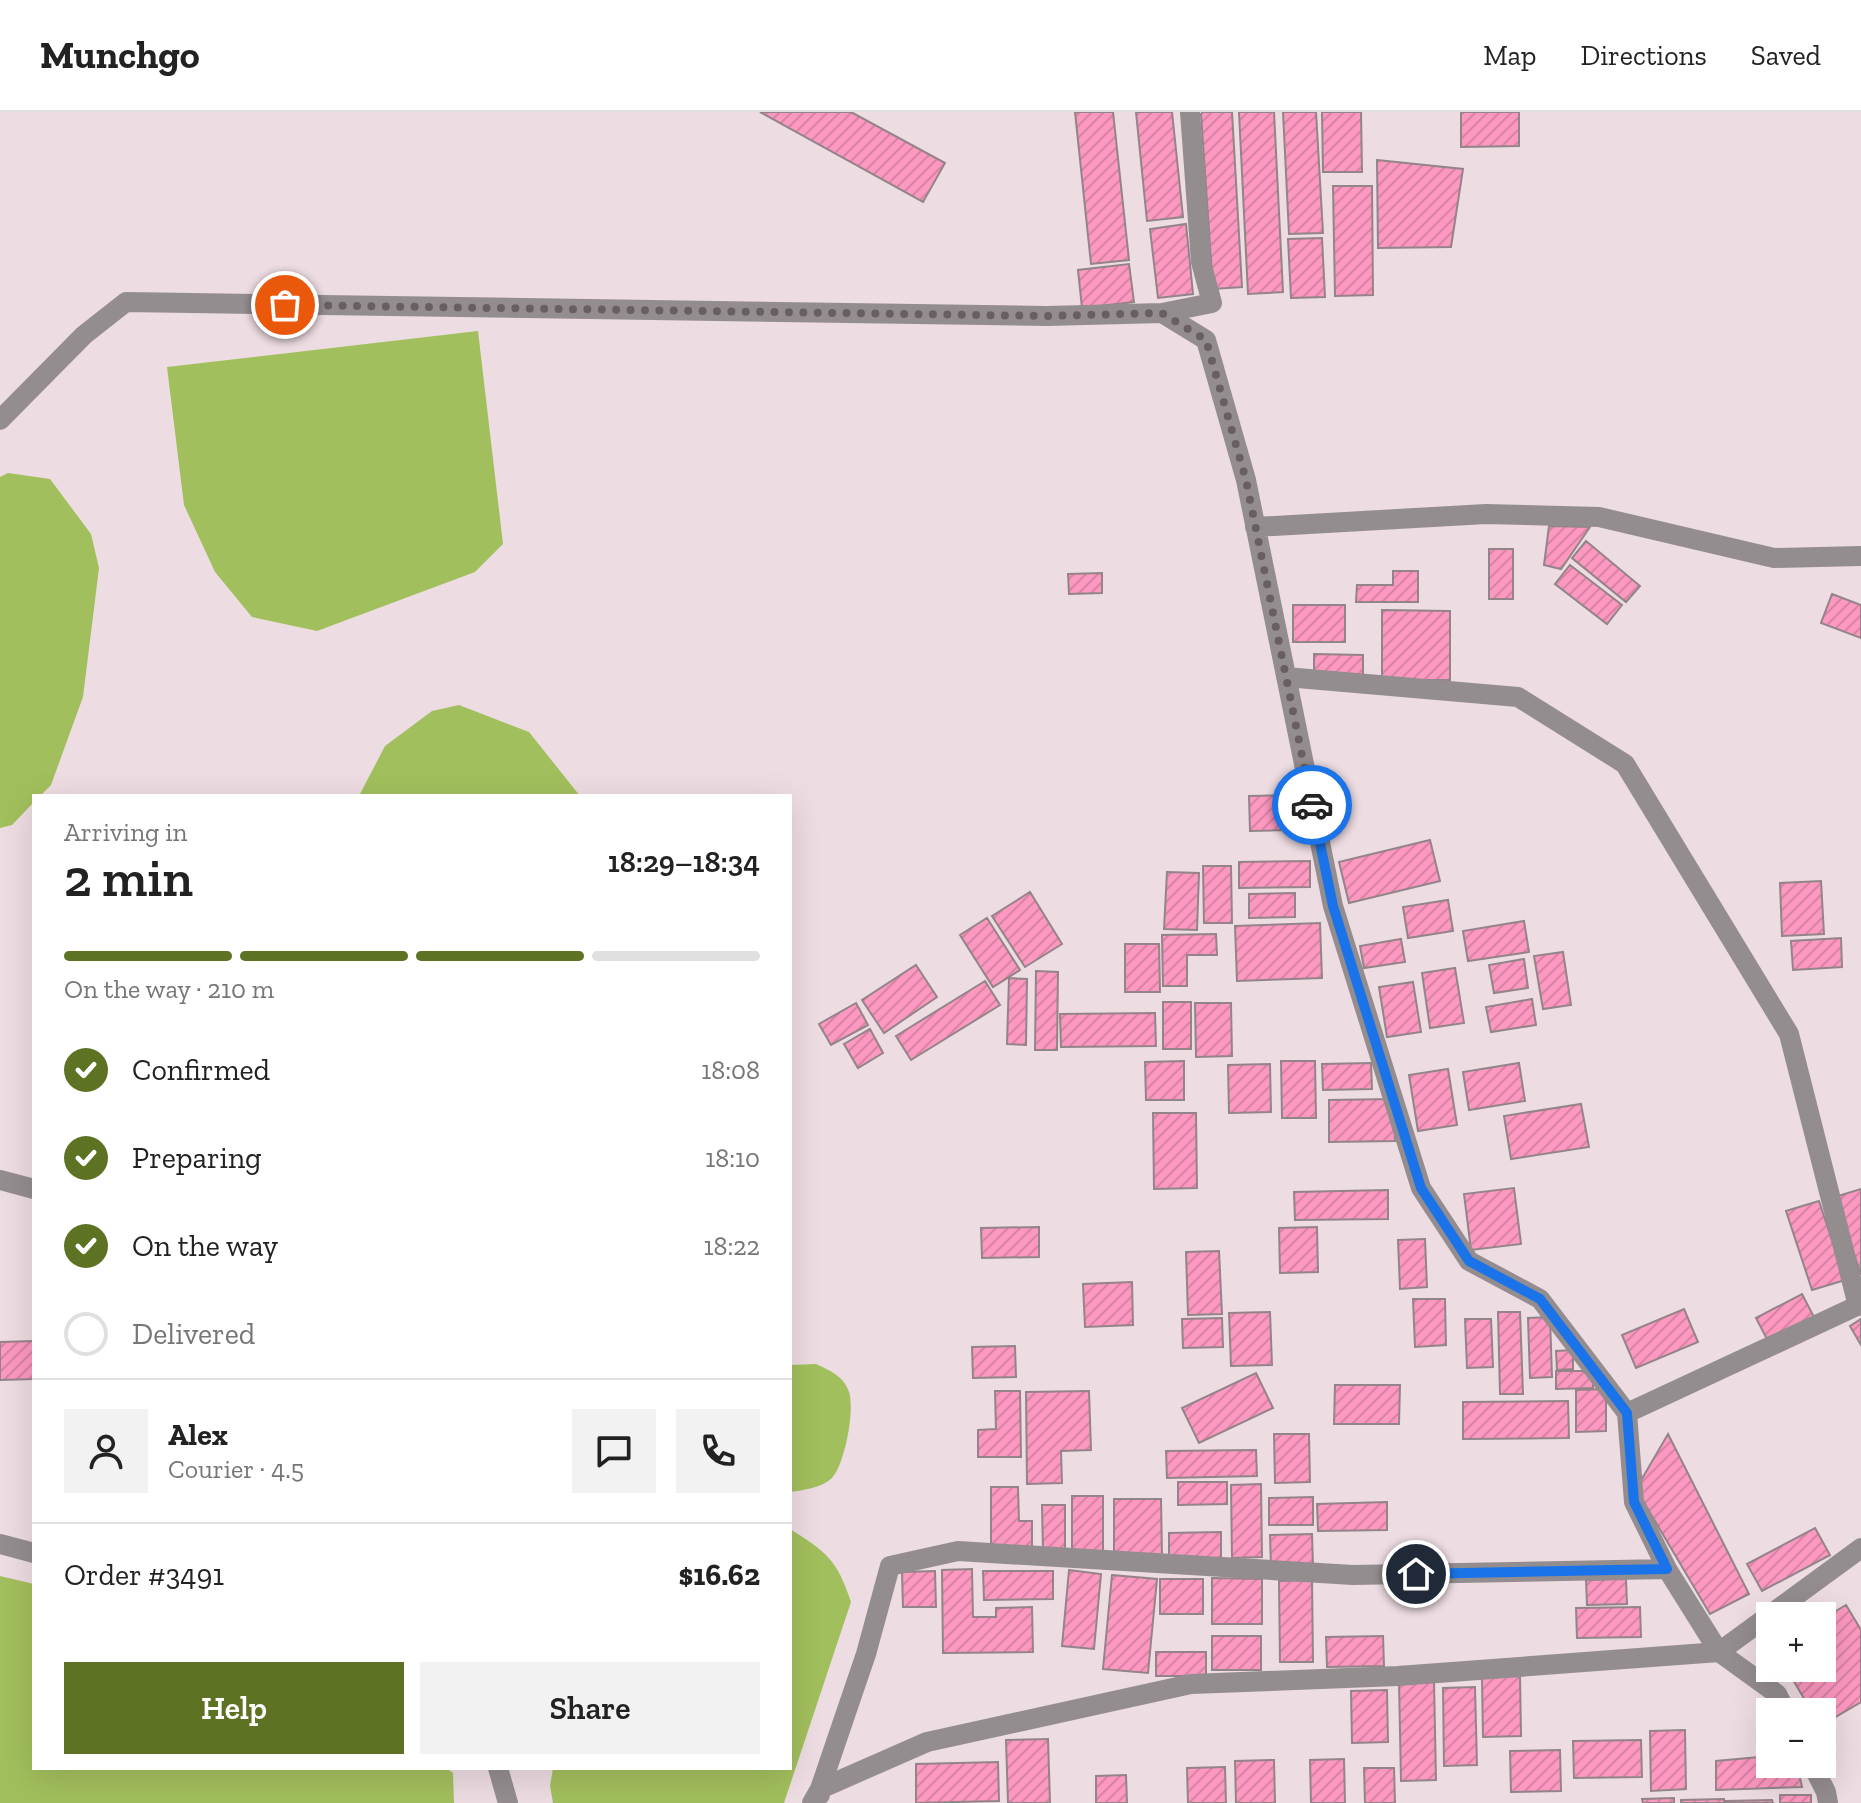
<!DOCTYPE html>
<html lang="en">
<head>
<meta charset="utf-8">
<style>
  :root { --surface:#fff; --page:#f2f2f2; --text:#222; --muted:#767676; --line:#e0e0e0; --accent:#5d7222 }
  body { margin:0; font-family:"Zilla Slab",serif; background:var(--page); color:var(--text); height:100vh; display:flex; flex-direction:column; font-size:30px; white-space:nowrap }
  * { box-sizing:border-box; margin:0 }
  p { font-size:26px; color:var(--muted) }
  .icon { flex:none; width:44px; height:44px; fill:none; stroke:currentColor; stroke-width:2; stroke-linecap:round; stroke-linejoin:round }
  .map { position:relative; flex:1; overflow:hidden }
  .sheet { position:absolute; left:32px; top:682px; width:760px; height:976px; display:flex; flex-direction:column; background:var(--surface); border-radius:0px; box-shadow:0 8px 32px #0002 }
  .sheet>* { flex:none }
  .controls { position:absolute; left:1756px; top:1490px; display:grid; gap:16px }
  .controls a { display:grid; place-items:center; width:80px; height:80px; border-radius:0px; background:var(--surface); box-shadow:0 8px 32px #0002; font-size:40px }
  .pin { position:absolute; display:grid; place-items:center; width:68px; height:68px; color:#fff; margin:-34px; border:4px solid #fff; border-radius:50%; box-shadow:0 2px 8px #0007 }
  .courier { position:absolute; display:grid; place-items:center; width:80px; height:80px; margin:-40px; border:6px solid #1a73e8; border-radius:50%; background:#fff; color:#222; box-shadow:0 2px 10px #0007 }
  .summary em { font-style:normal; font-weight:600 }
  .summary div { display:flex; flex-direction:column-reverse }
  .summary { display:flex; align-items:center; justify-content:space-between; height:136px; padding:0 32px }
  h1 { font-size:52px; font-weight:600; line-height:60px }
  .bar { display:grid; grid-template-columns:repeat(4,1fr); gap:12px 8px; align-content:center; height:96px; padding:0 32px }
  .bar i { height:10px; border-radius:6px; background:var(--line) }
  .bar .selected { background:var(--accent) }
  .bar p { grid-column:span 4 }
  .line { display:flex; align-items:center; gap:20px; padding:0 32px; border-top:2px solid var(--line) }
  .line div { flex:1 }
  .round { display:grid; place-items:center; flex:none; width:84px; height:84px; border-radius:0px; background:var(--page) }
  ol { padding:0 32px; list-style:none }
  li { display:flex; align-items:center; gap:24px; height:88px }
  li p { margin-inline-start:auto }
  li .icon { padding:8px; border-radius:50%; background:var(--accent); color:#fff; stroke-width:4 }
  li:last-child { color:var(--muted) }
  li i { width:44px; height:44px; border:4px solid var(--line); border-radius:50% }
  .button { display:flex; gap:16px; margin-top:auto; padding:16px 32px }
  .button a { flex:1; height:92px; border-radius:0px; background:var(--accent); color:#fff; font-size:32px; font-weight:600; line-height:92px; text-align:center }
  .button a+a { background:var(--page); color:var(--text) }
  header { display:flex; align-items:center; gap:48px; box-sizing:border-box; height:112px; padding:0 40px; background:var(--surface); border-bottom:2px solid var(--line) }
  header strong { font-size:38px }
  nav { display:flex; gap:44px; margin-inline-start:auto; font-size:28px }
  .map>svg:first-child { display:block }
  .water { fill:#a2bf5d }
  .building { fill:url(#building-hatch); stroke:#938489; stroke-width:2 }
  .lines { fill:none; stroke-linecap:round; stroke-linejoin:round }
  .street { stroke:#948d8f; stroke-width:20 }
  .done { stroke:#695f63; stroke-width:8; stroke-dasharray:0 14.4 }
  .route { stroke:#1a73e8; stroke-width:10 }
</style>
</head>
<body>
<header>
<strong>Munchgo</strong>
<nav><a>Map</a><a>Directions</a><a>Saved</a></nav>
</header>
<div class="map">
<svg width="1861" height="1691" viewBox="0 0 1861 1691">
  <defs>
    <pattern id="building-hatch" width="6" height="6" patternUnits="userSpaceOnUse" patternTransform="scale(2)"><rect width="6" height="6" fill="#fd98c0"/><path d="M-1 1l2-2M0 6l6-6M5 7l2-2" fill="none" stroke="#d982a5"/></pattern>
  </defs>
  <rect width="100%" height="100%" fill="#eddce2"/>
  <!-- water -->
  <path class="water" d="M478,219L503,432L475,460L317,519L252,505L215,460L184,393L167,255Z
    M8,361L50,367L91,422L99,456L83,585L51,673L40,684H34V690L12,713L0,716V365Z
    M459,593L529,620L580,684H359L385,634L432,599Z
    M816,1252C829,1258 844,1264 849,1280C855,1297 845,1352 832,1366C821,1376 804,1378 790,1380V1253Z
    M790,1417C827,1440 837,1448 851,1490L784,1691H553L550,1674L553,1656H790Z
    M0,1464L34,1472V1656H446L453,1661L454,1691H0Z"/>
  <!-- building -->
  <path class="building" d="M760,0H851L945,51L923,90Z
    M1075,0H1113L1129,148L1091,152Z
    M1136,0H1172L1183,105L1147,109Z
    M1203,0H1232L1242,175L1213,177L1201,2Z
    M1239,0H1274L1283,180L1248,182Z
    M1283,0H1316L1323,121L1289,122Z
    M1322,0H1361L1362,60H1323Z
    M1461,0H1519V34L1461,35Z
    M1377,48L1463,57L1451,135L1378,136Z
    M1333,74H1372L1373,183L1335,184Z
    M1186,112L1193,182L1158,186L1150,117Z
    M1322,126L1325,185L1291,186L1288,127Z
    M1129,152L1134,190L1082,196L1078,158Z
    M1549,414L1590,415L1561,457L1544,453Z
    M1586,429L1640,474L1626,490L1572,446Z
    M1489,437H1513V487H1489Z
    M1570,453L1622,493L1607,512L1555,472Z
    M1393,459H1418V490H1356L1357,473H1393Z
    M1102,461V481L1069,482L1068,462Z
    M1832,482L1861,493V526L1821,511Z
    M1293,493H1345V530H1293Z
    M1382,498L1450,499V568H1382Z
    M1314,542L1363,543V567L1314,566Z
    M1287,683L1288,718L1250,719L1249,684Z
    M1430,728L1440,769L1349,791L1339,750Z
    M1310,749V775L1239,776V750Z
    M1203,754H1231L1232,811H1204Z
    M1167,760L1199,761L1197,818L1164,817Z
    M1821,769L1824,822L1782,824L1780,771Z
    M1030,780L1062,832L1025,855L992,804Z
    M1295,781V805L1249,806V782Z
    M1448,788L1453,819L1408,826L1403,795Z
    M987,806L1020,858L993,875L960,823Z
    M1524,809L1529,840L1468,849L1463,819Z
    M1320,811L1322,866L1237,869L1235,814Z
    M1216,822L1217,843H1187V874H1163L1162,823Z
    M1841,826L1842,855L1793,858L1791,829Z
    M1401,827L1405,850L1364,856L1360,834Z
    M1125,832H1159L1160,880H1125Z
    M1563,840L1571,893L1543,897L1534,844Z
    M1524,847L1528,876L1494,881L1489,853Z
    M916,853L937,885L884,921L862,888Z
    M1455,856L1464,911L1430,916L1422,861Z
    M1036,859L1058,860L1057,938H1035Z
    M1009,866L1027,867L1026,933L1007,932Z
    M985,869L1000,893L911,948L896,924Z
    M1413,870L1421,920L1387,925L1379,875Z
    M1532,887L1536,913L1491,920L1486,895Z
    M1163,890H1191V937H1163Z
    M856,891L868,913L831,933L819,912Z
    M1195,891H1231L1232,944L1196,945Z
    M1155,901L1156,934L1061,935L1060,902Z
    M870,917L883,941L858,956L844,932Z
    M1184,949V988H1146L1145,950Z
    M1281,949H1315L1316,1006H1282Z
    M1371,951L1372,977L1323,978L1322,952Z
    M1519,951L1525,989L1469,998L1463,960Z
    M1270,952L1271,1000L1229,1001L1228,953Z
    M1448,957L1457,1013L1418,1019L1409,963Z
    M1394,987L1395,1029L1329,1030V988Z
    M1581,992L1589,1035L1511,1047L1504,1004Z
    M1153,1001H1196L1197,1076L1154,1077Z
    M1514,1076L1521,1132L1471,1138L1464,1082Z
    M1861,1077V1163L1835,1085Z
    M1388,1078V1107L1295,1108L1294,1080Z
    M1819,1089L1845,1168L1812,1178L1786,1099Z
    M1039,1115V1145L982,1146L981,1116Z
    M1317,1115L1318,1160L1280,1161L1279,1116Z
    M1425,1127L1427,1175L1400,1177L1398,1128Z
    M1219,1139L1222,1202L1188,1203L1186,1140Z
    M1132,1170L1133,1213L1085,1215L1083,1172Z
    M1802,1182L1815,1207L1769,1231L1756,1206Z
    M1413,1187H1445L1446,1233L1415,1235Z
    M1684,1197L1698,1230L1636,1256L1622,1223Z
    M1270,1200L1272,1253L1231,1254L1229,1201Z
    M1498,1200H1520L1523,1282H1500Z
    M1550,1205L1552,1265L1530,1266L1528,1206Z
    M1222,1206L1223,1235L1183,1236L1182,1207Z
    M1465,1207H1491L1493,1255L1467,1256Z
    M1861,1207V1233L1850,1214Z
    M34,1229V1267L0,1268V1230Z
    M1015,1234L1016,1265L973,1266L972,1235Z
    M1573,1238V1257L1557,1258L1556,1239Z
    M1556,1259H1593V1276L1556,1277Z
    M1256,1261L1273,1296L1199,1331L1182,1296Z
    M1335,1273H1400L1399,1312H1334Z
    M1606,1277V1319L1576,1320V1278Z
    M995,1279H1020L1021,1345H978V1318L996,1317Z
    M1089,1279L1091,1338L1061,1339L1062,1371L1027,1372L1026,1280Z
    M1568,1289L1569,1326L1463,1327V1290Z
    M1274,1322H1309L1310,1370L1275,1371Z
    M1668,1322L1749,1482L1710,1502L1636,1377Z
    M1256,1338L1257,1364L1167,1366L1166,1339Z
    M1178,1370H1227V1392L1178,1393Z
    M1261,1372L1262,1445L1232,1446L1231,1373Z
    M991,1375H1018L1019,1409H1032V1436H991Z
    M1072,1384H1103V1445H1072Z
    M1313,1385V1413H1269V1386Z
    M1114,1387H1161L1162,1445H1114Z
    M1387,1390V1418L1318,1419L1317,1392Z
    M1042,1393H1065V1439L1043,1440Z
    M1815,1416L1830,1443L1762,1479L1747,1452Z
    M1221,1420V1447L1169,1448V1421Z
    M1312,1422L1313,1454L1271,1456L1270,1423Z
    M972,1457L973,1505H996V1496L1032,1495L1033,1540L943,1541L942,1458Z
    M1069,1458L1101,1462L1094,1537L1062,1534Z
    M935,1459L936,1495H903L902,1460Z
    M983,1459H1053V1487L984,1488Z
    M1112,1463L1157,1467L1148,1561L1103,1557Z
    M1212,1466L1262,1467V1512H1212Z
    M1160,1467H1203V1502H1160Z
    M1626,1467L1627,1492L1587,1493L1586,1468Z
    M1312,1468L1313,1550H1280L1279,1469Z
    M1846,1493L1861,1518V1590L1822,1613V1600H1812L1786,1556H1822V1507Z
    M1640,1495L1641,1525L1577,1526L1576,1496Z
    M1212,1524H1261V1558H1212Z
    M1383,1524L1384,1554L1327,1555L1326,1525Z
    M1156,1540H1206V1564H1156Z
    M1520,1564L1521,1624L1483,1625L1482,1566Z
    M1434,1569L1436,1668L1401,1669L1399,1570Z
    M1475,1575L1477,1653L1444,1654L1443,1576Z
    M1387,1578L1388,1630L1352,1631L1351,1579Z
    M1685,1618L1686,1677L1651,1679L1650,1619Z
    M1048,1627L1050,1691H1008L1006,1628Z
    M1641,1628L1642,1665L1574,1666L1573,1629Z
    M1560,1638L1561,1679L1511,1680L1510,1639Z
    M1770,1644V1652H1797L1802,1675L1716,1678V1649Z
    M1344,1647L1345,1691H1311L1310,1648Z
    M1274,1648L1275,1691H1236L1235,1649Z
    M998,1650L999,1689L916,1691V1652Z
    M1225,1655L1226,1691H1188L1187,1656Z
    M1364,1656H1394L1395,1691H1365Z
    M1126,1663L1127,1691H1096V1664Z
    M1780,1683H1811V1691H1780Z
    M1674,1686V1691H1643L1642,1687Z
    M1724,1687V1691H1681V1688Z
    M1772,1688L1773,1691H1726V1689Z"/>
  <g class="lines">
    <!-- street -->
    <path class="street" d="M1162,201L1212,191L1201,150L1190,0
      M0,308L84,223L126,190L1047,204L1162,201L1206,228L1246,368L1333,794L1421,1076L1469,1149L1540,1187L1627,1301L1634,1390L1667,1457L1719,1540L1777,1582L1786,1600
      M1255,415L1486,402L1599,405L1774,446L1861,444
      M1286,565L1518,585L1625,652L1789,922L1858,1194
      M0,1068L34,1077
      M1627,1301L1861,1192
      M0,1432L34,1441
      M1812,1652L1826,1680L1828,1691
      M498,1656L508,1691
      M820,1683V1677L866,1542L890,1454L958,1439L1353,1463L1667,1457
      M812,1691L820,1677L927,1630L1191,1572L1398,1564L1719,1540L1861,1436"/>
  </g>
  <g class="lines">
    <!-- done -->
    <path class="done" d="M285,193L1047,204L1162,201L1206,228L1246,368L1312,693"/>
    <!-- route -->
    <path class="route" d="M1312,693L1333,794L1421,1076L1469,1149L1540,1187L1627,1301L1634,1390L1667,1457L1416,1462"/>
  </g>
</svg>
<div class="controls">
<a>+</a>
<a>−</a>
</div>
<div class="pin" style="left:285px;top:193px;background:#ea580c"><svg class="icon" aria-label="bag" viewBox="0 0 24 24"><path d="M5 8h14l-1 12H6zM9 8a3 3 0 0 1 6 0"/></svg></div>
<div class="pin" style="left:1416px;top:1462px;background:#1f2937"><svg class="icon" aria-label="home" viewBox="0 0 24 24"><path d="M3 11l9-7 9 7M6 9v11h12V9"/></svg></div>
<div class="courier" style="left:1312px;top:693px"><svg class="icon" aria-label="car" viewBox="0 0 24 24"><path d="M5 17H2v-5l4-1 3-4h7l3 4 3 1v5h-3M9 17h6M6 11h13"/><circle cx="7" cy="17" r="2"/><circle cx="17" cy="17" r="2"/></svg></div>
<section class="sheet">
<div class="summary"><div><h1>2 min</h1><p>Arriving in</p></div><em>18:29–18:34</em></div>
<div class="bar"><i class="selected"></i><i class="selected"></i><i class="selected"></i><i></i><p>On the way · 210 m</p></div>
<ol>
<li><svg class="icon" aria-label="check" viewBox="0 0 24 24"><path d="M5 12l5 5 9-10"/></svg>Confirmed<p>18:08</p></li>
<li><svg class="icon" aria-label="check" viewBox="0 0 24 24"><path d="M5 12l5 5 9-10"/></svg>Preparing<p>18:10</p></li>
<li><svg class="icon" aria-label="check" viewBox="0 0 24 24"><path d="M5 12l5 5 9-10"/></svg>On the way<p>18:22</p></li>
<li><i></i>Delivered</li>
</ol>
<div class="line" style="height:144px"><a class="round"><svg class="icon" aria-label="person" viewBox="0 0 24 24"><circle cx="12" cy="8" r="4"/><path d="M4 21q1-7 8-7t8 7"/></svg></a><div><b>Alex</b><p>Courier · 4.5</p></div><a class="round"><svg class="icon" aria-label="chat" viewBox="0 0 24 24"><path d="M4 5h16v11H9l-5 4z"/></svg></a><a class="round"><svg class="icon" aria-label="phone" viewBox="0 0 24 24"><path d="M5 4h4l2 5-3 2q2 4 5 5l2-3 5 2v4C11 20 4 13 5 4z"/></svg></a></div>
<div class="line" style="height:104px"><div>Order #3491</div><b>$16.62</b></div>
<div class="button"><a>Help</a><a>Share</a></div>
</section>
</div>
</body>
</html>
